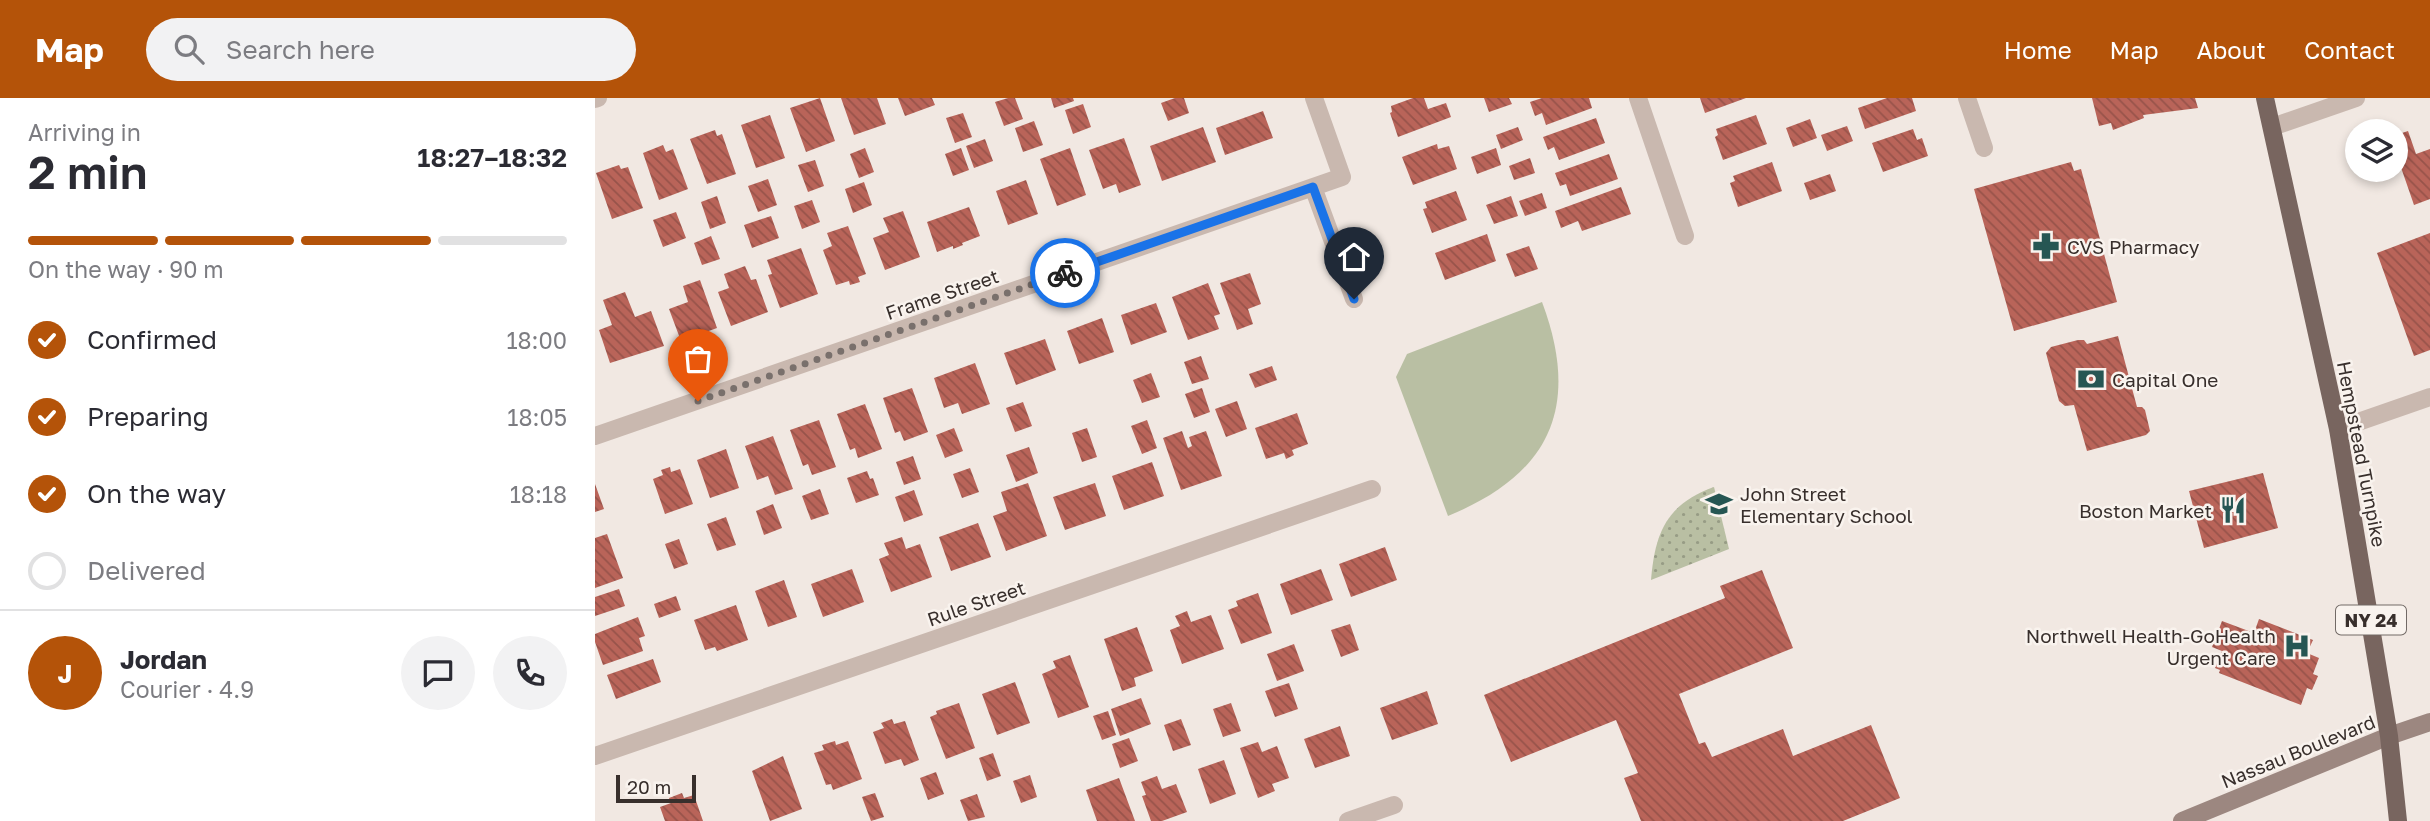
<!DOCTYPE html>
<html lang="en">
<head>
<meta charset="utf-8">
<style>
  :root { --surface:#fff; --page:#f2f2f3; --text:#2b2b33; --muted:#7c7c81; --line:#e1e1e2; --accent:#b45309 }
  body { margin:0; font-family:"Golos Text",sans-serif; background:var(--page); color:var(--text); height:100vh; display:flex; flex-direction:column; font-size:26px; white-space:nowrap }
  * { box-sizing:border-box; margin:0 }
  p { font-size:23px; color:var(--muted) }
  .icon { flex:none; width:38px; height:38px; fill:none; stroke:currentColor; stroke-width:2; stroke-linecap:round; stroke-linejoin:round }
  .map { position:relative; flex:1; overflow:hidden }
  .sheet { display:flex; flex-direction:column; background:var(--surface); width:595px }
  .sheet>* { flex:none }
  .controls { position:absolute; left:1750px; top:21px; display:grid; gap:14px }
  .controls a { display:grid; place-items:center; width:63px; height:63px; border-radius:50%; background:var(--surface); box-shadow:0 4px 10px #0003; font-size:35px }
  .scale { position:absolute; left:21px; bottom:18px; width:80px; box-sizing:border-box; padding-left:7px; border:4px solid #382f2c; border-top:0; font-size:19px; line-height:24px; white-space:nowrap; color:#382f2c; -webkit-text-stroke:5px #f9f3ee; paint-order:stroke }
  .pin { position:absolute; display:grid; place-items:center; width:60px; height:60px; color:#fff; margin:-72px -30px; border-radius:50% 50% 50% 0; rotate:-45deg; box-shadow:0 0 7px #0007 }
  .pin .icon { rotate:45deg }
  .courier { position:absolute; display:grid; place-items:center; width:70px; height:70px; margin:-35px; border:5px solid #1a73e8; border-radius:50%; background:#fff; color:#222; box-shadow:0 2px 9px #0007 }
  .overview em { font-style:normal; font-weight:600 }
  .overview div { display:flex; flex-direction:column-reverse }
  .overview { display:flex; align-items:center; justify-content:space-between; height:119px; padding:0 28px }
  h1 { font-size:46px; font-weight:600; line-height:52px }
  .bar { display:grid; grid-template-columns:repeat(4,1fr); gap:10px 7px; align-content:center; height:84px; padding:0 28px }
  .bar i { height:9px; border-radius:5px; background:var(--line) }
  .bar .active { background:var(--accent) }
  .bar p { grid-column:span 4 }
  .line { display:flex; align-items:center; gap:18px; padding:0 28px; border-top:2px solid var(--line) }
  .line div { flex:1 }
  .round { display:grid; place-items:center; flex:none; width:74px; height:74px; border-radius:37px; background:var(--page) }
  ol { padding:0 28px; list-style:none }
  li { display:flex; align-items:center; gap:21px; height:77px }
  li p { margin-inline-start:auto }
  li .icon { padding:7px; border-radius:50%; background:var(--accent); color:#fff; stroke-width:4 }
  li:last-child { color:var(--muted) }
  li i { width:38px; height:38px; border:4px solid var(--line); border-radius:50% }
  header { display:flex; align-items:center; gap:42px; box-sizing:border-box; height:98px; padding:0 35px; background:var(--accent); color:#fff }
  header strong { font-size:33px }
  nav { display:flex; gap:38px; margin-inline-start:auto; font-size:24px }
  .search { width:490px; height:63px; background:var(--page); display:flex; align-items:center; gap:18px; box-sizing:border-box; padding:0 24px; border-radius:38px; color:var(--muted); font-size:26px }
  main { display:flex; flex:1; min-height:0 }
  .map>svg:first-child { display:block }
  .green { fill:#b9bfa3 }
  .park { fill:url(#park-dots) }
  .building { fill:url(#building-back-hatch) }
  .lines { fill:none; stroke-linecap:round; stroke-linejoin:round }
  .street { stroke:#c9b8af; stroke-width:18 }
  .secondary { stroke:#9c8780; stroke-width:18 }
  .primary { stroke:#78655f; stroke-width:18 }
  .done { stroke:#79706c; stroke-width:7; stroke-dasharray:0 12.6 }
  .route { stroke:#1a73e8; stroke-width:9 }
  .labels { text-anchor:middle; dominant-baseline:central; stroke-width:5; stroke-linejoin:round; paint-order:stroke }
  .shield { fill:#f9f3ee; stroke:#726a66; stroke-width:2 }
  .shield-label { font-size:18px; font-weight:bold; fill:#382f2c }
  .poi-label { font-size:19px; fill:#382f2c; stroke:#f9f3ee; text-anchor:start }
  .street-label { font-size:19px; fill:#382f2c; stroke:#f9f3ee }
</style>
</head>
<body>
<header>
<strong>Map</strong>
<div class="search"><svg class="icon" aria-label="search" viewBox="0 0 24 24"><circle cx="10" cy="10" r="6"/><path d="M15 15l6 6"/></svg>Search here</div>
<nav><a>Home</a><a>Map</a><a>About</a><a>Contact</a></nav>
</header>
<main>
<section class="sheet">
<div class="overview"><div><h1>2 min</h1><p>Arriving in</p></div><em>18:27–18:32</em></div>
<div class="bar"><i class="active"></i><i class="active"></i><i class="active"></i><i></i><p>On the way · 90 m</p></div>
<ol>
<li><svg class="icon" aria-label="check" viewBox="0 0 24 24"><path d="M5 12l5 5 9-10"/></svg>Confirmed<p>18:00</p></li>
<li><svg class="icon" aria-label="check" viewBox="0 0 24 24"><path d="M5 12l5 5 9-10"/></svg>Preparing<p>18:05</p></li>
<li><svg class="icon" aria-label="check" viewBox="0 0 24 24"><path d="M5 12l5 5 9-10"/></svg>On the way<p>18:18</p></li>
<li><i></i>Delivered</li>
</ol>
<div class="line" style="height:126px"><b class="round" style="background:var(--accent);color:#fff">J</b><div><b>Jordan</b><p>Courier · 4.9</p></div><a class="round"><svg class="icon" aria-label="chat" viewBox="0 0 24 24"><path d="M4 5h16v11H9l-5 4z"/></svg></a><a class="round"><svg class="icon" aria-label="phone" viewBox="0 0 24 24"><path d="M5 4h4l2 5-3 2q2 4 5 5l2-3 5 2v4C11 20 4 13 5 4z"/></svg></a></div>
</section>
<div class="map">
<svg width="1835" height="723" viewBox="0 0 1835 723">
  <defs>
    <pattern id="park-dots" width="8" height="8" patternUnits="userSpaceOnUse" patternTransform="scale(1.75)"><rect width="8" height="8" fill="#b9bfa3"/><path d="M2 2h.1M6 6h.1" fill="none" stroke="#979c85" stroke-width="1.8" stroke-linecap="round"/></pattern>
    <pattern id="building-back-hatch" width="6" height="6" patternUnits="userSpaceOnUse" patternTransform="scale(1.75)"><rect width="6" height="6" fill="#b96459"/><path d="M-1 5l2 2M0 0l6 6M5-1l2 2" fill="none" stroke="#97534a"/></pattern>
  </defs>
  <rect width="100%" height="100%" fill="#f1e8e2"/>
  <!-- green -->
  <path class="green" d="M947,204C986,308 956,376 853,418L801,279L812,256Z"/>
  <!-- park -->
  <path class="park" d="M1119,389L1134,451L1056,482C1060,434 1072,406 1119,389Z"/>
  <!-- building -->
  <path class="building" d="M225,0L240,43L211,54L195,10Z
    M246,0H282L291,26L259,37Z
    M303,0H337L340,7L310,18Z
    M413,0H420L428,21L409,28L400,4Z
    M456,0H478L479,3L459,10Z
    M580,0H589L594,15L573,23L566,5Z
    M818,0H829L833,11L851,5L856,19L803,39L795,15L797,14L796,8Z
    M889,0H914L917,6L894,14Z
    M947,0H994L997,10L951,27L947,15L940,18L935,4Z
    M1105,0H1151L1110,15Z
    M1292,0H1317L1321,13L1270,31L1263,10Z
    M1497,0H1600L1603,10L1548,17L1549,20L1518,32L1516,25L1504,28Z
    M488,6L496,29L478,36L470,12Z
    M668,13L678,40L630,57L621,30Z
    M368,15L377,39L360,45L351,20Z
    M175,17L190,60L161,70L146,27Z
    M1161,17L1172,46L1128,62L1120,39L1123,37L1121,31Z
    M1001,20L1010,45L964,62L959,49L953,52L948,39Z
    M1215,21L1222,40L1198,49L1191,30Z
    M439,23L448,47L428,54L420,30Z
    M1252,28L1258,43L1232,53L1226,37Z
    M608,29L621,64L567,83L555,48Z
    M923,29L928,42L906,51L901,37Z
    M1318,31L1322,42L1327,40L1333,58L1288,74L1277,45Z
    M120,32L122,38L127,36L141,76L112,86L95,41Z
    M1813,33L1821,56L1835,51V101L1819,107L1801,55V37Z
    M529,40L546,87L524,95L521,86L508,91L494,52Z
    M390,41L398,63L379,70L371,48Z
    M842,46L843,51L854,48L862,71L818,87L807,59Z
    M68,47L71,54L78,51L93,91L64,102L48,55Z
    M270,50L279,74L264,80L255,56Z
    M366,50L374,72L358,78L350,56Z
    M475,50L491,97L462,108L445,61Z
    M901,50L906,67L882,76L876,59Z
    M1014,56L1023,81L975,98L971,86L965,88L960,75Z
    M935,60L940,75L919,82L914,68Z
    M220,62L229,88L213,94L203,67Z
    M1177,64L1187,93L1143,109L1135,85L1140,83L1138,78Z
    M1476,64L1479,73L1486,71L1522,204L1419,233L1379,91Z
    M24,67L26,71L33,69L48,110L17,121L1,75Z
    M1235,76L1241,93L1215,102L1209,85Z
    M173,81L182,107L163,114L153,88Z
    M431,82L443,116L413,127L401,93Z
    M269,84L277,107L258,115L250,91Z
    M1026,89L1036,116L987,133L983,123L966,130L960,113Z
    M861,93L872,122L837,135L828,111L832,110L830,104Z
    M947,95L952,110L930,118L924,103Z
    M122,98L131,125L115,131L106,104Z
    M916,98L923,118L899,126L891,107Z
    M217,102L225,124L207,131L199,108Z
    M374,109L385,138L367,145L368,147L358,151V148L342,154L332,124Z
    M308,113L325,159L290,172L278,140L294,134L288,120Z
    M81,114L91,140L68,149L58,122Z
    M176,118L184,140L157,150L149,127Z
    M253,128L271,176L263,179L265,184L255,187L254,183L241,187L228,152L237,148L232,135Z
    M1835,135V252L1819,258L1782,155Z
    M892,136L901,163L850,182L840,155Z
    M116,138L125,161L107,167L99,145Z
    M934,148L943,171L920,179L911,156Z
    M206,150L223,196L185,210L173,177L177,176L172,162Z
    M150,168L156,182L161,181L173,214L136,228L123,194L134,190L129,176Z
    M655,175L666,206L653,211L658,226L642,232L625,185Z
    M105,182L122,230L86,243L74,211L93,204L88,188Z
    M613,185L625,216L619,218L624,231L593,242L577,199Z
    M30,194L40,219L56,213L69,248L15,265L4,232L17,227L8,202Z
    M561,205L572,234L536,247L526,217Z
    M507,220L519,254L484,266L472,233Z
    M1523,238L1542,309H1547L1550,312L1555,333L1551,337L1492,353L1479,307L1470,308L1464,303L1451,255L1456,249L1483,242H1489L1492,246Z
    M450,241L461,272L421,287L409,255Z
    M606,258L614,281L597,286L589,264Z
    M380,265L395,306L367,316L363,305L349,310L339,280Z
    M677,268L682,282L660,290L654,276Z
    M556,275L565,299L547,305L538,282Z
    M317,290L333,334L309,343L305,333L300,335L288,300Z
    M607,290L615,314L599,320L590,296Z
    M642,303L652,331L631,339L620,311Z
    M428,304L437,328L420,334L411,310Z
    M270,306L287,351L263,360L260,350L255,352L242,316Z
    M702,315L713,346L697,352L699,357L691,361L689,355L671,361L660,330Z
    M224,322L241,369L217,377L213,366L208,368L195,332Z
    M552,322L562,350L547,356L536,328Z
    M359,330L368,353L350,360L341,337Z
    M492,330L502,359L487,364L477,335Z
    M587,333L593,350L597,348L594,339L611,333L627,378L586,392L568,340Z
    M178,338L198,391L180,397L173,378L162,382L150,348Z
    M434,349L443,375L421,384L411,357Z
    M131,351L144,390L115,400L102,362Z
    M318,358L326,381L309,387L301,364Z
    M557,364L569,398L529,412L517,378Z
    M75,369L76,374L85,371L98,406L70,416L58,381L68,377L66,372Z
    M375,370L384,394L367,400L358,376Z
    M272,373L275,381L278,380L284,397L261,405L252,380Z
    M1668,375L1683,430L1609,450L1594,393Z
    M433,385L452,438L411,453L398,418L412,413L406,394Z
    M500,385L511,418L470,432L458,399Z
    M0,386L9,411L0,414Z
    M225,391L234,416L216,422L207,398Z
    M319,392L328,417L309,424L300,399Z
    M178,406L187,430L169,437L161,413Z
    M131,419L141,447L122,453L112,426Z
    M383,425L396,459L356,473L344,439Z
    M12,436L28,480L0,490V440Z
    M307,439L311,451L325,446L337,479L296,494L284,461L294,457L289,445Z
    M84,441L93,466L79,471L70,446Z
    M790,449L802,482L756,499L744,466Z
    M257,471L269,504L228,519L216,486Z
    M726,471L738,502L696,517L685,486Z
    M1167,472L1198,550L1084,596L1104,646L1110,644L1117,659L1188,631L1198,658L1276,627L1305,700L1248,723H1046L1029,680L1043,675L1021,622L916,664L889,597L1130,500L1125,488Z
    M189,482L202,519L173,529L160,493Z
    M24,491L30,508L0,518V499Z
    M663,495L677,535L646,546L633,512L643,508L641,503Z
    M81,498L86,512L64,520L59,506Z
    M141,507L153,542L122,553L120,549L110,552L99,522Z
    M592,513L596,524L616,517L629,551L587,566L575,532L585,528L580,518Z
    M43,519L50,538L44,540L48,553L8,567L0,544V536Z
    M1664,521L1718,542L1712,555L1724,560L1718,576L1723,578L1717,592L1712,590L1706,607L1624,575L1625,572L1620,570L1627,553L1617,549L1627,523L1659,535Z
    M755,526L764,552L746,559L736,532Z
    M542,529L558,573L539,580L541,588L527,593L509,541Z
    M699,546L709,573L682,583L672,556Z
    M475,557L494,609L463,620L447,576L461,570L458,563Z
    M58,561L66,584L21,601L12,577Z
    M420,584L435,625L402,637L387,596Z
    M694,585L703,611L680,619L670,593Z
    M832,593L843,626L797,642L785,610Z
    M546,600L556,626L525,638L516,611Z
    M364,605L380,650L351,661L335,619L342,616L341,613Z
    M636,605L646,633L628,639L618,611Z
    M513,613L521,637L507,642L498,618Z
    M297,621L299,626L310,623L324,662L309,668L306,661L290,666L278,634L289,630L286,625Z
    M586,621L596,647L578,653L569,627Z
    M745,628L755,658L720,670L709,641Z
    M534,640L543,663L525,670L517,646Z
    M240,643L241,647L253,643L267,681L238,692L236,686L231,687L219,655L229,652L227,647Z
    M663,644L667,654L682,648L694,680L677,686L680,693L663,700L645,650Z
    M398,655L406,678L392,683L384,660Z
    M188,658L207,711L175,723L157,673Z
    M629,662L641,696L615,706L603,671Z
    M341,674L349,696L333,702L325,680Z
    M435,677L442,699L426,705L418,683Z
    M562,678L567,691L581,686L592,714L567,723H556L547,698L551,697L546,684Z
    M524,680L540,723H502L491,692Z
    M87,695L89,700L99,697L108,723H70L65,709L76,705L74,700Z
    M280,695L289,719L276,723L267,699Z
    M382,696L390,719L373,723L365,702Z"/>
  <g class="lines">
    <!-- street -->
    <path class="street" d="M1043,0L1090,138
      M1372,0L1389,50
      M0,1L3,0
      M1677,29L1761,0
      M718,89L759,201
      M1743,331L1835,299
      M0,338L747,79L719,0
      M0,658L777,391
      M753,723L799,707"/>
    <!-- secondary -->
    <path class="secondary" d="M1587,723L1794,638L1835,624"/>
    <!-- primary -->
    <path class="primary" d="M1670,0L1743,331L1794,638L1803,723"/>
  </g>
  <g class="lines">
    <!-- done -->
    <path class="done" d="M103,303L470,175"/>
    <!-- route -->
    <path class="route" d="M470,175L718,89L759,201"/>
  </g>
  <!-- icons -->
  <defs>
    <symbol id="pharmacy-bare" viewBox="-9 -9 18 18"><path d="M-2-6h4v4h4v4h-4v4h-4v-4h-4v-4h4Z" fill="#265653" stroke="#f9f3ee" stroke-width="2.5" paint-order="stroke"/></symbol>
    <symbol id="bank-bare" viewBox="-9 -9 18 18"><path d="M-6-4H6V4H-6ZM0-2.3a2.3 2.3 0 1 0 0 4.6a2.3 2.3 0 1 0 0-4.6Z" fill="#265653" stroke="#f9f3ee" stroke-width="2.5" paint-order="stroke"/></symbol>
    <symbol id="school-bare" viewBox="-9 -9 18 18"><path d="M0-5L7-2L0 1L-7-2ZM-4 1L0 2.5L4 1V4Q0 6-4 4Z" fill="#265653" stroke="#f9f3ee" stroke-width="2.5" paint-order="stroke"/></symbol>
    <symbol id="restaurant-bare" viewBox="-9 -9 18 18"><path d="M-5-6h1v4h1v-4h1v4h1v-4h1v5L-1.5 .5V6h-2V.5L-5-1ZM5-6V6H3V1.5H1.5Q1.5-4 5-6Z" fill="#265653" stroke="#f9f3ee" stroke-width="2.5" paint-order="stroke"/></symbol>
    <symbol id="hospital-bare" viewBox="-9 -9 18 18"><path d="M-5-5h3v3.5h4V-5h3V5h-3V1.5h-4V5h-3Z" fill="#265653" stroke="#f9f3ee" stroke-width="2.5" paint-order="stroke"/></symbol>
  </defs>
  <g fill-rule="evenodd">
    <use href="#pharmacy-bare" x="1432" y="129" width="38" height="38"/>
    <use href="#bank-bare" x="1477" y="262" width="38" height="38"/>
    <use href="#school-bare" x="1105" y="387" width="38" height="38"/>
    <use href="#restaurant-bare" x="1619" y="393" width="38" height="38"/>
    <use href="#hospital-bare" x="1683" y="529" width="38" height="38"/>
  </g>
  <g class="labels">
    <!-- shield labels -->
    <rect class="shield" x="1741" y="507.5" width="70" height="29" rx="5"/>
    <g class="shield-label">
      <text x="1776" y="522">NY 24</text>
    </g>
    <!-- poi labels -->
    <g class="poi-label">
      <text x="1472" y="148">CVS Pharmacy</text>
      <text x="1517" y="281">Capital One</text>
      <text x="1145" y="395">John Street<tspan x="1145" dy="22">Elementary School</tspan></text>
      <text x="1617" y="412" text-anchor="end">Boston Market</text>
      <text x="1681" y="537" text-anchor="end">Northwell Health-GoHealth<tspan x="1681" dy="22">Urgent Care</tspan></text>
    </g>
    <!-- street labels -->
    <g class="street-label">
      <text transform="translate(347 196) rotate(-19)">Frame Street</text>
      <text transform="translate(1767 356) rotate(79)">Hempstead Turnpike</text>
      <text transform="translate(381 505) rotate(-19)">Rule Street</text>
      <text transform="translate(1703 653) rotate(-22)">Nassau Boulevard</text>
    </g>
  </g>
</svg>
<div class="controls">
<a><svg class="icon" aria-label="layers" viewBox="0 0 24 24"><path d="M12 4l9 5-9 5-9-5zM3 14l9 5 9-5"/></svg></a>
</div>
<div class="scale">20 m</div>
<div class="pin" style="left:103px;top:303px;background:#ea580c"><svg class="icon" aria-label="bag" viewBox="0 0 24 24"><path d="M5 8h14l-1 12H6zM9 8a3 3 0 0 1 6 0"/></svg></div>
<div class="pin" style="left:759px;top:201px;background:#1f2937"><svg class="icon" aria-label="home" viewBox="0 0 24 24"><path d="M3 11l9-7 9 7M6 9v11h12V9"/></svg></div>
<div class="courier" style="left:470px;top:175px"><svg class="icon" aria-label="bike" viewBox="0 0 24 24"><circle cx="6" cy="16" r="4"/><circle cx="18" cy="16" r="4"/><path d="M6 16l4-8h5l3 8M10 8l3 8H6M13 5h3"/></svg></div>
</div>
</main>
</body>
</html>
